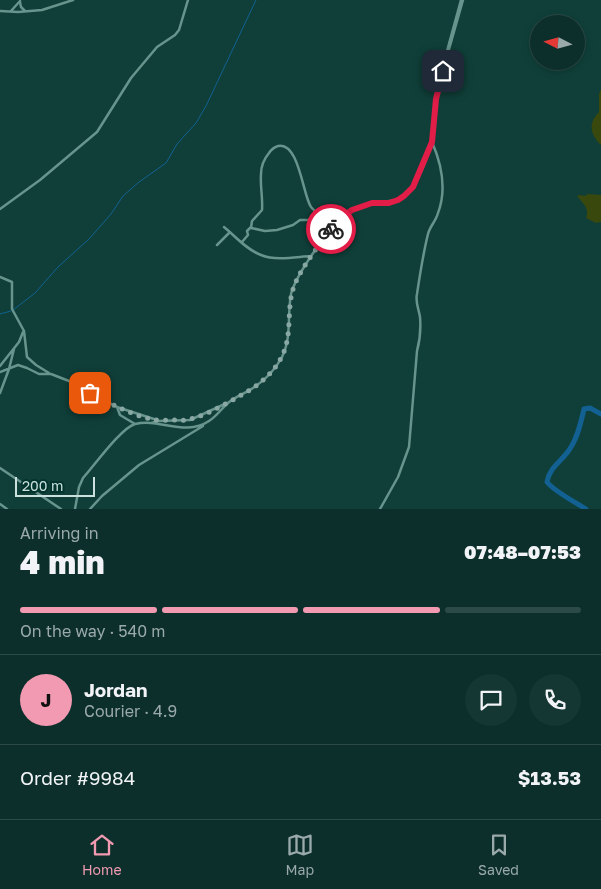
<!DOCTYPE html>
<html lang="en">
<head>
<meta charset="utf-8">
<style>
  :root { --surface:#0c2f2b; --page:#153733; --text:#f1f3f6; --muted:#9aa9a9; --line:#2c4a47; --accent:#f19ab1 }
  body { margin:0; font-family:"Golos Text",sans-serif; background:var(--page); color:var(--text); height:100vh; display:flex; flex-direction:column; font-size:19px; white-space:nowrap }
  * { box-sizing:border-box; margin:0 }
  p { font-size:16px; color:var(--muted) }
  .icon { flex:none; width:28px; height:28px; fill:none; stroke:currentColor; stroke-width:2; stroke-linecap:round; stroke-linejoin:round }
  .map { position:relative; height:509px; overflow:hidden }
  .sheet { display:flex; flex-direction:column; background:var(--surface); flex:1 }
  .sheet>* { flex:none }
  .needle { width:32px; rotate:276deg }
  .buttons { position:absolute; left:530px; top:15px; display:grid; gap:10px }
  .buttons a { display:grid; place-items:center; width:55px; height:55px; border-radius:50%; background:var(--surface); box-shadow:0 2px 8px #0003,0 0 0 1px var(--line); font-size:25px }
  .scale { position:absolute; left:15px; bottom:12px; width:80px; box-sizing:border-box; padding-left:5px; border:2px solid #cae1dd; border-top:0; font-size:14px; line-height:18px; white-space:nowrap; color:#cae1dd; -webkit-text-stroke:4px #02342e; paint-order:stroke }
  .pin { position:absolute; display:grid; place-items:center; width:42px; height:42px; color:#fff; margin:-21px; border-radius:10px; box-shadow:0 2px 8px #0006 }
  .courier { position:absolute; display:grid; place-items:center; width:50px; height:50px; margin:-25px; border:4px solid #e11d48; border-radius:50%; background:#fff; color:#222; box-shadow:0 1px 6px #0007 }
  .overview em { font-style:normal; font-weight:800 }
  .overview div { display:flex; flex-direction:column-reverse }
  .overview { display:flex; align-items:center; justify-content:space-between; height:85px; padding:0 20px }
  h1 { font-size:32px; font-weight:800; line-height:38px }
  .bar { display:grid; grid-template-columns:repeat(4,1fr); gap:8px 5px; align-content:center; height:60px; padding:0 20px }
  .bar i { height:6px; border-radius:4px; background:var(--line) }
  .bar .on { background:var(--accent) }
  .bar p { grid-column:span 4 }
  .line { display:flex; align-items:center; gap:12px; padding:0 20px; border-top:1px solid var(--line) }
  .line div { flex:1 }
  .round { display:grid; place-items:center; flex:none; width:52px; height:52px; border-radius:26px; background:var(--page) }
  .menu { display:flex; justify-content:space-around; align-items:center; height:70px; border-top:1px solid var(--line); background:var(--surface); font-size:14px; color:var(--muted) }
  .menu a { display:grid; justify-items:center; gap:2px }
  .menu .on { color:var(--accent) }
  .map>svg:first-child { display:block }
  .green { fill:#39480d }
  .lines { fill:none; stroke-linecap:round; stroke-linejoin:round }
  .stream { stroke:#126192; stroke-width:1 }
  .river { stroke:#126192; stroke-width:5 }
  .minor { stroke:#67948c; stroke-width:2.5 }
  .done { stroke:#89a8a4; stroke-width:5; stroke-dasharray:0 9 }
  .route { stroke:#e11d48; stroke-width:6 }
</style>
</head>
<body>
<div class="map">
<svg width="601" height="509" viewBox="0 0 601 509">
  <rect width="100%" height="100%" fill="#103f39"/>
  <!-- green -->
  <path class="green" d="M601,89V145C590,134 588,123 599,112V94Z
    M588,194L601,195V222L596,223L586,218C590,209 583,203 577,196L580,195L585,196Z"/>
  <g class="lines">
    <!-- stream -->
    <path class="stream" d="M13,310L35,293L58,267L89,239L111,214L123,196L139,182L166,163L177,144L196,123L206,106L256,0
      M0,314L11,311"/>
    <!-- river -->
    <path class="river" d="M586,509C575,502 555,492 547,482C549,467 564,460 571,447C578,436 581,422 584,409L590,408L601,414"/>
    <!-- minor -->
    <path class="minor" d="M20,2L21,7L25,11
      M0,11L18,12L42,10L73,0
      M11,11L20,1
      M444,67L463,0
      M0,209L40,180L97,132L131,78L157,47L175,35L179,30L188,0
      M326,219C322,216 315,212 311,207C303,196 299,141 278,146C275,147 271,150 269,153C264,159 261,167 261,174C260,186 263,198 262,210L252,221L251,228L265,231L277,230L293,225L300,220H337
      M224,227C235,236 247,250 261,255C276,261 295,257 311,256
      M242,242L248,235L247,231L251,227
      M217,245L230,232
      M0,277L12,282V309L24,331L27,357L36,365L49,373
      M0,366L19,342L23,332
      M0,372L18,365L27,368L39,374H51L69,381L117,407L120,415L135,424
      M0,393L9,369L14,349
      M117,407L157,420
      M152,423L158,421L190,420L227,403
      M0,468L61,509
      M0,504L7,509
      M75,509L79,487L83,478C94,466 121,428 135,424C160,418 185,437 209,421C217,416 221,409 228,403C234,398 241,395 248,391C262,383 274,372 282,357C292,337 287,315 291,294C296,274 322,240 335,223C343,213 359,206 371,203C389,199 401,206 414,186C421,173 429,154 432,140C435,126 434,112 436,99C439,86 443,75 444,62L461,0
      M90,509L102,496L139,465L203,426
      M380,509L398,477L409,447L417,351C420,340 421,329 420,317C419,310 415,302 417,294C420,274 423,254 428,234C430,226 436,221 438,213C447,189 442,165 432,142"/>
  </g>
  <g class="lines">
    <!-- done -->
    <path class="done" d="M90,393C111,404 133,416 156,420C161,421 167,420 171,420C178,420 184,421 190,419C207,415 223,405 238,397C256,387 273,375 282,356C292,336 287,314 292,293C296,274 319,245 331,229"/>
    <!-- route -->
    <path class="route" d="M331,229L338,220L352,210L372,203H389L398,200L404,196L413,187L432,142L436,99L443,71"/>
  </g>
</svg>
<div class="buttons">
<a><svg class="needle" viewBox="-14 -14 28 28"><path d="M0-13l5 13h-10z" fill="#e53935"/><path d="M0 13l5-13h-10z" fill="#9aa9a9"/></svg></a>
</div>
<div class="scale">200 m</div>
<div class="pin" style="left:90px;top:393px;background:#ea580c"><svg class="icon" aria-label="bag" viewBox="0 0 24 24"><path d="M5 8h14l-1 12H6zM9 8a3 3 0 0 1 6 0"/></svg></div>
<div class="pin" style="left:443px;top:71px;background:#1f2937"><svg class="icon" aria-label="home" viewBox="0 0 24 24"><path d="M3 11l9-7 9 7M6 9v11h12V9"/></svg></div>
<div class="courier" style="left:331px;top:229px"><svg class="icon" aria-label="bike" viewBox="0 0 24 24"><circle cx="6" cy="16" r="4"/><circle cx="18" cy="16" r="4"/><path d="M6 16l4-8h5l3 8M10 8l3 8H6M13 5h3"/></svg></div>
</div>
<section class="sheet">
<div class="overview"><div><h1>4 min</h1><p>Arriving in</p></div><em>07:48–07:53</em></div>
<div class="bar"><i class="on"></i><i class="on"></i><i class="on"></i><i></i><p>On the way · 540 m</p></div>
<div class="line" style="height:90px"><b class="round" style="background:var(--accent);color:#111">J</b><div><b>Jordan</b><p>Courier · 4.9</p></div><a class="round"><svg class="icon" aria-label="chat" viewBox="0 0 24 24"><path d="M4 5h16v11H9l-5 4z"/></svg></a><a class="round"><svg class="icon" aria-label="phone" viewBox="0 0 24 24"><path d="M5 4h4l2 5-3 2q2 4 5 5l2-3 5 2v4C11 20 4 13 5 4z"/></svg></a></div>
<div class="line" style="height:65px"><div>Order #9984</div><b>$13.53</b></div>
</section>
<nav class="menu">
<a class="on"><svg class="icon" aria-label="home" viewBox="0 0 24 24"><path d="M3 11l9-7 9 7M6 9v11h12V9"/></svg>Home</a>
<a><svg class="icon" aria-label="map" viewBox="0 0 24 24"><path d="M3 6l6-2 6 2 6-2v14l-6 2-6-2-6 2zM9 4v14M15 6v14"/></svg>Map</a>
<a><svg class="icon" aria-label="saved" viewBox="0 0 24 24"><path d="M7 4h10v16l-5-4-5 4z"/></svg>Saved</a>
</nav>
</body>
</html>
